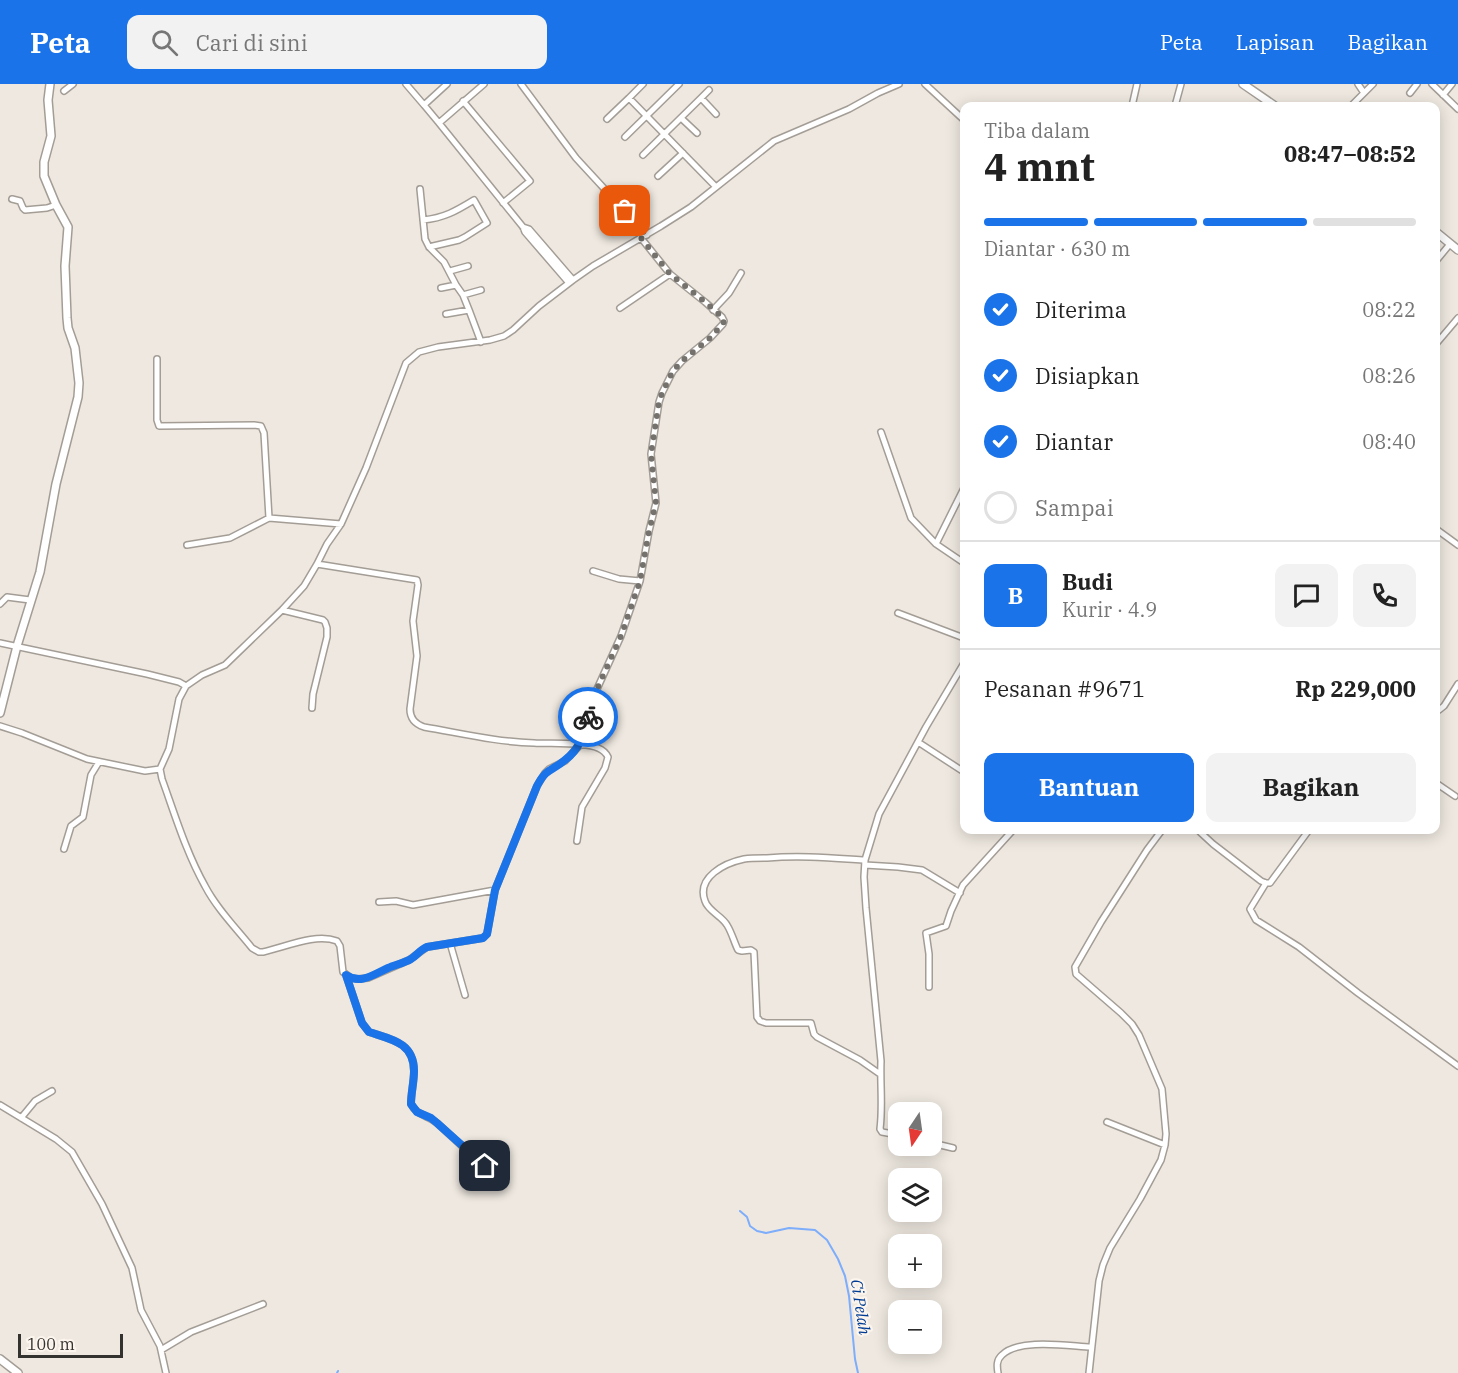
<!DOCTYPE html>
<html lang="id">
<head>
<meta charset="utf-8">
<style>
  :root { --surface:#fff; --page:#f2f2f2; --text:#222; --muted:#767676; --line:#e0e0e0; --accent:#1a73e8 }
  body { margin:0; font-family:"IBM Plex Serif",serif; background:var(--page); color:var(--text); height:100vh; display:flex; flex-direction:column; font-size:22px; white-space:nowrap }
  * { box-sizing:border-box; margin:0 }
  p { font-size:20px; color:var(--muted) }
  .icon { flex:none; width:33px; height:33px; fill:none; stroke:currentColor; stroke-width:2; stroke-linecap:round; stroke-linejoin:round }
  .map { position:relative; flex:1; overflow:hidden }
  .sheet { position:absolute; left:960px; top:18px; width:480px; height:732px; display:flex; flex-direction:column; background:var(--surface); border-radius:12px; box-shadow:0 3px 15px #0003 }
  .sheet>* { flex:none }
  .needle { width:39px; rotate:193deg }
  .buttons { position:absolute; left:888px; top:1018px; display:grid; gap:12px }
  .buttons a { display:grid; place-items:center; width:54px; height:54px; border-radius:12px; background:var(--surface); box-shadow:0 3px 15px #0003; font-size:30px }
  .scale { position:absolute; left:18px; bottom:15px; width:105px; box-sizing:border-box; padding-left:6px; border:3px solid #34322f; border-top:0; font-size:16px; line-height:21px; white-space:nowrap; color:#34322f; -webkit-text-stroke:4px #fcf5ed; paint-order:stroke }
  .pin { position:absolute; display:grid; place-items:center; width:51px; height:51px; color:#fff; margin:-26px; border-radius:12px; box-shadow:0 3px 9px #0006 }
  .courier { position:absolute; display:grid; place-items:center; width:60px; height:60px; margin:-30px; border:4px solid #1a73e8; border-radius:50%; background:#fff; color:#222; box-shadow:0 2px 8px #0007 }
  .summary em { font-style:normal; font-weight:700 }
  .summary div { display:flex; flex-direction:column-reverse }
  .summary { display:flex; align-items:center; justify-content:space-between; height:102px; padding:0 24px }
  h1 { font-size:39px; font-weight:700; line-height:45px }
  .bar { display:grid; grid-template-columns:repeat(4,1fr); gap:9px 6px; align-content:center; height:72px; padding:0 24px }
  .bar i { height:8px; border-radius:4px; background:var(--line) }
  .bar .selected { background:var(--accent) }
  .bar p { grid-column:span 4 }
  .line { display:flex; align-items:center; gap:15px; padding:0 24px; border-top:2px solid var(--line) }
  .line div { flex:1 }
  .round { display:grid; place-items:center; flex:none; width:63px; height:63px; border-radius:12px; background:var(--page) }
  ol { padding:0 24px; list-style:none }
  li { display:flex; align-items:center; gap:18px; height:66px }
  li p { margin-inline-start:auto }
  li .icon { padding:6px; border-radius:50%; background:var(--accent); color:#fff; stroke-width:4 }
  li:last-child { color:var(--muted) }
  li i { width:33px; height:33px; border:3px solid var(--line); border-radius:50% }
  .button { display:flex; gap:12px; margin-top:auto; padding:12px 24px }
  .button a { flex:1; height:69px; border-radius:12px; background:var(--accent); color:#fff; font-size:24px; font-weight:700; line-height:69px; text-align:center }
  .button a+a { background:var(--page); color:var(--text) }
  header { display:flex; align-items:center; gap:36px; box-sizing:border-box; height:84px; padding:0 30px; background:var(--accent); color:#fff }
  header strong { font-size:28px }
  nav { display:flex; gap:33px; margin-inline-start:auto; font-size:21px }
  .search { width:420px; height:54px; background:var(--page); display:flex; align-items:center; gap:15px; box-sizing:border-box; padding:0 21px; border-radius:12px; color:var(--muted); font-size:22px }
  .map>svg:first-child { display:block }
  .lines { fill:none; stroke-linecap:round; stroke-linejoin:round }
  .stream { stroke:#7dadfb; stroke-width:2 }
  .minor-casing { stroke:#a39d96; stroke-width:8 }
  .tertiary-casing { stroke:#a39d96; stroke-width:10 }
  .minor { stroke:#fff; stroke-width:5 }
  .tertiary { stroke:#fff; stroke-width:7 }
  .done { stroke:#75726d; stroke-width:6; stroke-dasharray:0 10.8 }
  .route { stroke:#1a73e8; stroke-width:8 }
  .labels { text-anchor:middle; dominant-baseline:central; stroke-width:4.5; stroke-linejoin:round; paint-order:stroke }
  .water-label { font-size:16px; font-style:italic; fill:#013c94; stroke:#fcf5ed }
</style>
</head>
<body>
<header>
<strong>Peta</strong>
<div class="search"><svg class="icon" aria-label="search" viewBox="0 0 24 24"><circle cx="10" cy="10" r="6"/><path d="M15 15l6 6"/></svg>Cari di sini</div>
<nav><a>Peta</a><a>Lapisan</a><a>Bagikan</a></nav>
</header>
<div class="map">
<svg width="1458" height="1289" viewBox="0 0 1458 1289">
  <rect width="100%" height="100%" fill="#eee8e0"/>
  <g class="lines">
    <!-- stream -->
    <path class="stream" d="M740,1127L747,1133L750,1142L757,1147L766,1149L789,1144L815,1146L827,1156L838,1175L845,1192L849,1212L855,1275L858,1289
      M337,1289L338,1287"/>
    <defs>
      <path id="minor" d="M406,0L424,21L447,0
        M521,0L576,74L647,151
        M925,0L964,36
        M1432,0L1458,25
        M64,7L73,0
        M1364,9L1373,0
        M1410,9L1417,0
        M1443,11L1452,0
        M629,14L643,0
        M701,14L709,6
        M463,17L530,97L503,119
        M424,21L439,39L484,0
        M1132,22L1137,0
        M1175,22L1181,0
        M1351,22L1364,9L1358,0
        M681,34L697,49
        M607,35L629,14L716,103
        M439,39L523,143L525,148L569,199
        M625,53L679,0
        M643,71L701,14L716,30
        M658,92L683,69
        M420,105L425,155L429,163L444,178L456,201
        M12,115L20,117L23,124L25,126L47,124L56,121
        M423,136C444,134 456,127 474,116L487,139L465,153L459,156L429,163
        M523,143L529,145L573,196
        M1436,177L1450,160
        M450,187L468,182
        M441,204L456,201L463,211L469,226
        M463,211L481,206
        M620,224L670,190
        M713,226L729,209L741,189
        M446,230L469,226L481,258
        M1436,260L1458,234
        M157,275V336L159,342L254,341L261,342L264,349L269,434
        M881,348L911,434L936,460L964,479
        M1436,445L1458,461
        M936,460L964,404
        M187,461L230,454L269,434L341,440
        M317,480L417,496L418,501L413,537L417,572L410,625C410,634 415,640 424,643C460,649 497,658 534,659C551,660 584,658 598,664C603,666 606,669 608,673L605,684L582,723L577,757
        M593,487L619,495L640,497
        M0,520L7,513L30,516
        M282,526L323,536L325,538L327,544V553L313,610L312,624
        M898,529L964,554
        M0,559L147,590L179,598L186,602
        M1436,626H1439L1444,622L1458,600
        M0,642L22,649L87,675L145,687L160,685L169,665L179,615L186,602L202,591L225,581L282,526L304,502L317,480L327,460L341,440L366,384L406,279L419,268L438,263L490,256L504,252L513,246L539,222L573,196L593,182L661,142L691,123L774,57L849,25L878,9L899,0
        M918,658L964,688
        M160,685L162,695C175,731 186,768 205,802C217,825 236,844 252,864L259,868H263C286,863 315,849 337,857L340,862L343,888L351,894L357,895L368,894L409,876L427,863L483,854L487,850L495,806L537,702L545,689L549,685L565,677L580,661L597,605L621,552L640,497L649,447L656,419L651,370L659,318L662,309L673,287L682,277L710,254L723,240L724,237L722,233L705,218L670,190L641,154
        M1436,699L1455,712
        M1201,746L1200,748L1213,760L1261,797L1266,799H1270L1309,746
        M64,765L71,742L83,733L91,691L99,678
        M865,776C833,774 800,771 767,774C760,774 751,774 744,775C725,779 696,793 705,817C708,827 722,832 727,841C732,849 734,858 738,866L742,867L751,866L754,868L757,933L760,937L766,939H811L814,950L817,953L860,976L880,990
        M865,781L898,783L922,786L960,809
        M1266,799L1250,825L1256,836L1299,863L1358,909L1458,982
        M379,818L396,817L413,821L495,806
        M450,859L465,911
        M346,891L362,939L369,948C390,955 414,958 414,987C414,998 411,1009 411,1020C416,1031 429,1032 437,1039L500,1097
        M929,903V870L926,849L946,842L951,827L963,801L1013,746
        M0,1021L56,1055L72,1068L102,1120L132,1184L141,1226L160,1262L166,1289
        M21,1034L35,1017L52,1007
        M1107,1038L1165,1061
        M898,1051L882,1048L880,1045C883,1022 880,1000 881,977L866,824L864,793L865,776L879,730L926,643L964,579
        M932,1059L953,1064
        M161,1266L191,1248L263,1220
        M998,1289C997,1283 996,1276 1002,1271C1019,1254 1068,1262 1091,1263
        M1089,1289L1099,1197L1103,1181L1110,1164L1140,1115L1161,1076L1165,1061L1166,1050L1162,1005L1139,951L1132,940L1121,929L1076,890L1075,883L1101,838L1147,766L1162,746"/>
      <path id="tertiary" d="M1243,0L1275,22
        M1436,148L1458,166
        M0,629L17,562L40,488L56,400L78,313L79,299L75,264L68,244L67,234L65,182L68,143L56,121L44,92V78L51,52L48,16L50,0
        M0,1275L18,1289"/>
    </defs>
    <!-- minor casing -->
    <use href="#minor" class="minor-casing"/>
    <!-- tertiary casing -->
    <use href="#tertiary" class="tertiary-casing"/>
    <!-- minor -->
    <use href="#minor" class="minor"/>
    <!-- tertiary -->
    <use href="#tertiary" class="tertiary"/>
  </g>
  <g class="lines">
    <!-- done -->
    <path class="done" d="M588,633L597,605L621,552L640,497L649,447L656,419L651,370L659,318L662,309L673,287L682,277L710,254L723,240L724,237L722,233L705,218L670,190L641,154L646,151L625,127"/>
    <!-- route -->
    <path class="route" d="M485,1082L437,1039L431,1034L417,1028L411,1020C411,1009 414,998 414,987C414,958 390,955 369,948L362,939L346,891C361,901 374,890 388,884C395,881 404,879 411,875C417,871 420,866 427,863L483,854L487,850L495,806L537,702C547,683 551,688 565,676C580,665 584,650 588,633"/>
  </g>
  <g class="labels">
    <!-- water labels -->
    <g class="water-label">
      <text transform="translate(861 1223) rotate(81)">Ci Pelah</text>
    </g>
  </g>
</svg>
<div class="buttons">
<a><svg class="needle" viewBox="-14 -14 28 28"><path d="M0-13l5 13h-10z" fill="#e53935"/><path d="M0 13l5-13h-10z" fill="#767676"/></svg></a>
<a><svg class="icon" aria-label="layers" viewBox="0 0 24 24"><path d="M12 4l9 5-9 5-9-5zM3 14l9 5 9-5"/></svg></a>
<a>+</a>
<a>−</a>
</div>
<div class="scale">100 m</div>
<div class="pin" style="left:625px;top:127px;background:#ea580c"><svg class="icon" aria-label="bag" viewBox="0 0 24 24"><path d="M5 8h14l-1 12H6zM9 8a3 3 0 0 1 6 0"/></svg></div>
<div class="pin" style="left:485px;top:1082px;background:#1f2937"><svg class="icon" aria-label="home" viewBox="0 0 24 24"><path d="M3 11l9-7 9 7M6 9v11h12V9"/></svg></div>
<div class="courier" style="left:588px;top:633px"><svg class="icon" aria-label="bike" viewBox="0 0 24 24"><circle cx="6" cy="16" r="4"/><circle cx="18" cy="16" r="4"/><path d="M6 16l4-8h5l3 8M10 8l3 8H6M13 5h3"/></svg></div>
<section class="sheet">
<div class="summary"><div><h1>4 mnt</h1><p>Tiba dalam</p></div><em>08:47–08:52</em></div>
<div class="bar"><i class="selected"></i><i class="selected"></i><i class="selected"></i><i></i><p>Diantar · 630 m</p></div>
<ol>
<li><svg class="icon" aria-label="check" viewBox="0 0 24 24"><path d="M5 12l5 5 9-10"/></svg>Diterima<p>08:22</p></li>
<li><svg class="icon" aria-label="check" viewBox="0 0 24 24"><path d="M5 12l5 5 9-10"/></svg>Disiapkan<p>08:26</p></li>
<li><svg class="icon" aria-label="check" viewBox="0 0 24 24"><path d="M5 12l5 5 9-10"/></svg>Diantar<p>08:40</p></li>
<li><i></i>Sampai</li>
</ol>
<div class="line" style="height:108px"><b class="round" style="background:var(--accent);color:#fff">B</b><div><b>Budi</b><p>Kurir · 4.9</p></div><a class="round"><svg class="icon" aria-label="chat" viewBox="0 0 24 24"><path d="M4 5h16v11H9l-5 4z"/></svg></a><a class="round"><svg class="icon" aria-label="phone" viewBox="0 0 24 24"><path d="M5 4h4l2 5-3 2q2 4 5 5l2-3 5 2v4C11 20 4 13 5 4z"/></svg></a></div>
<div class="line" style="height:78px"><div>Pesanan #9671</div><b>Rp 229,000</b></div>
<div class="button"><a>Bantuan</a><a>Bagikan</a></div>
</section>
</div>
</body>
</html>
